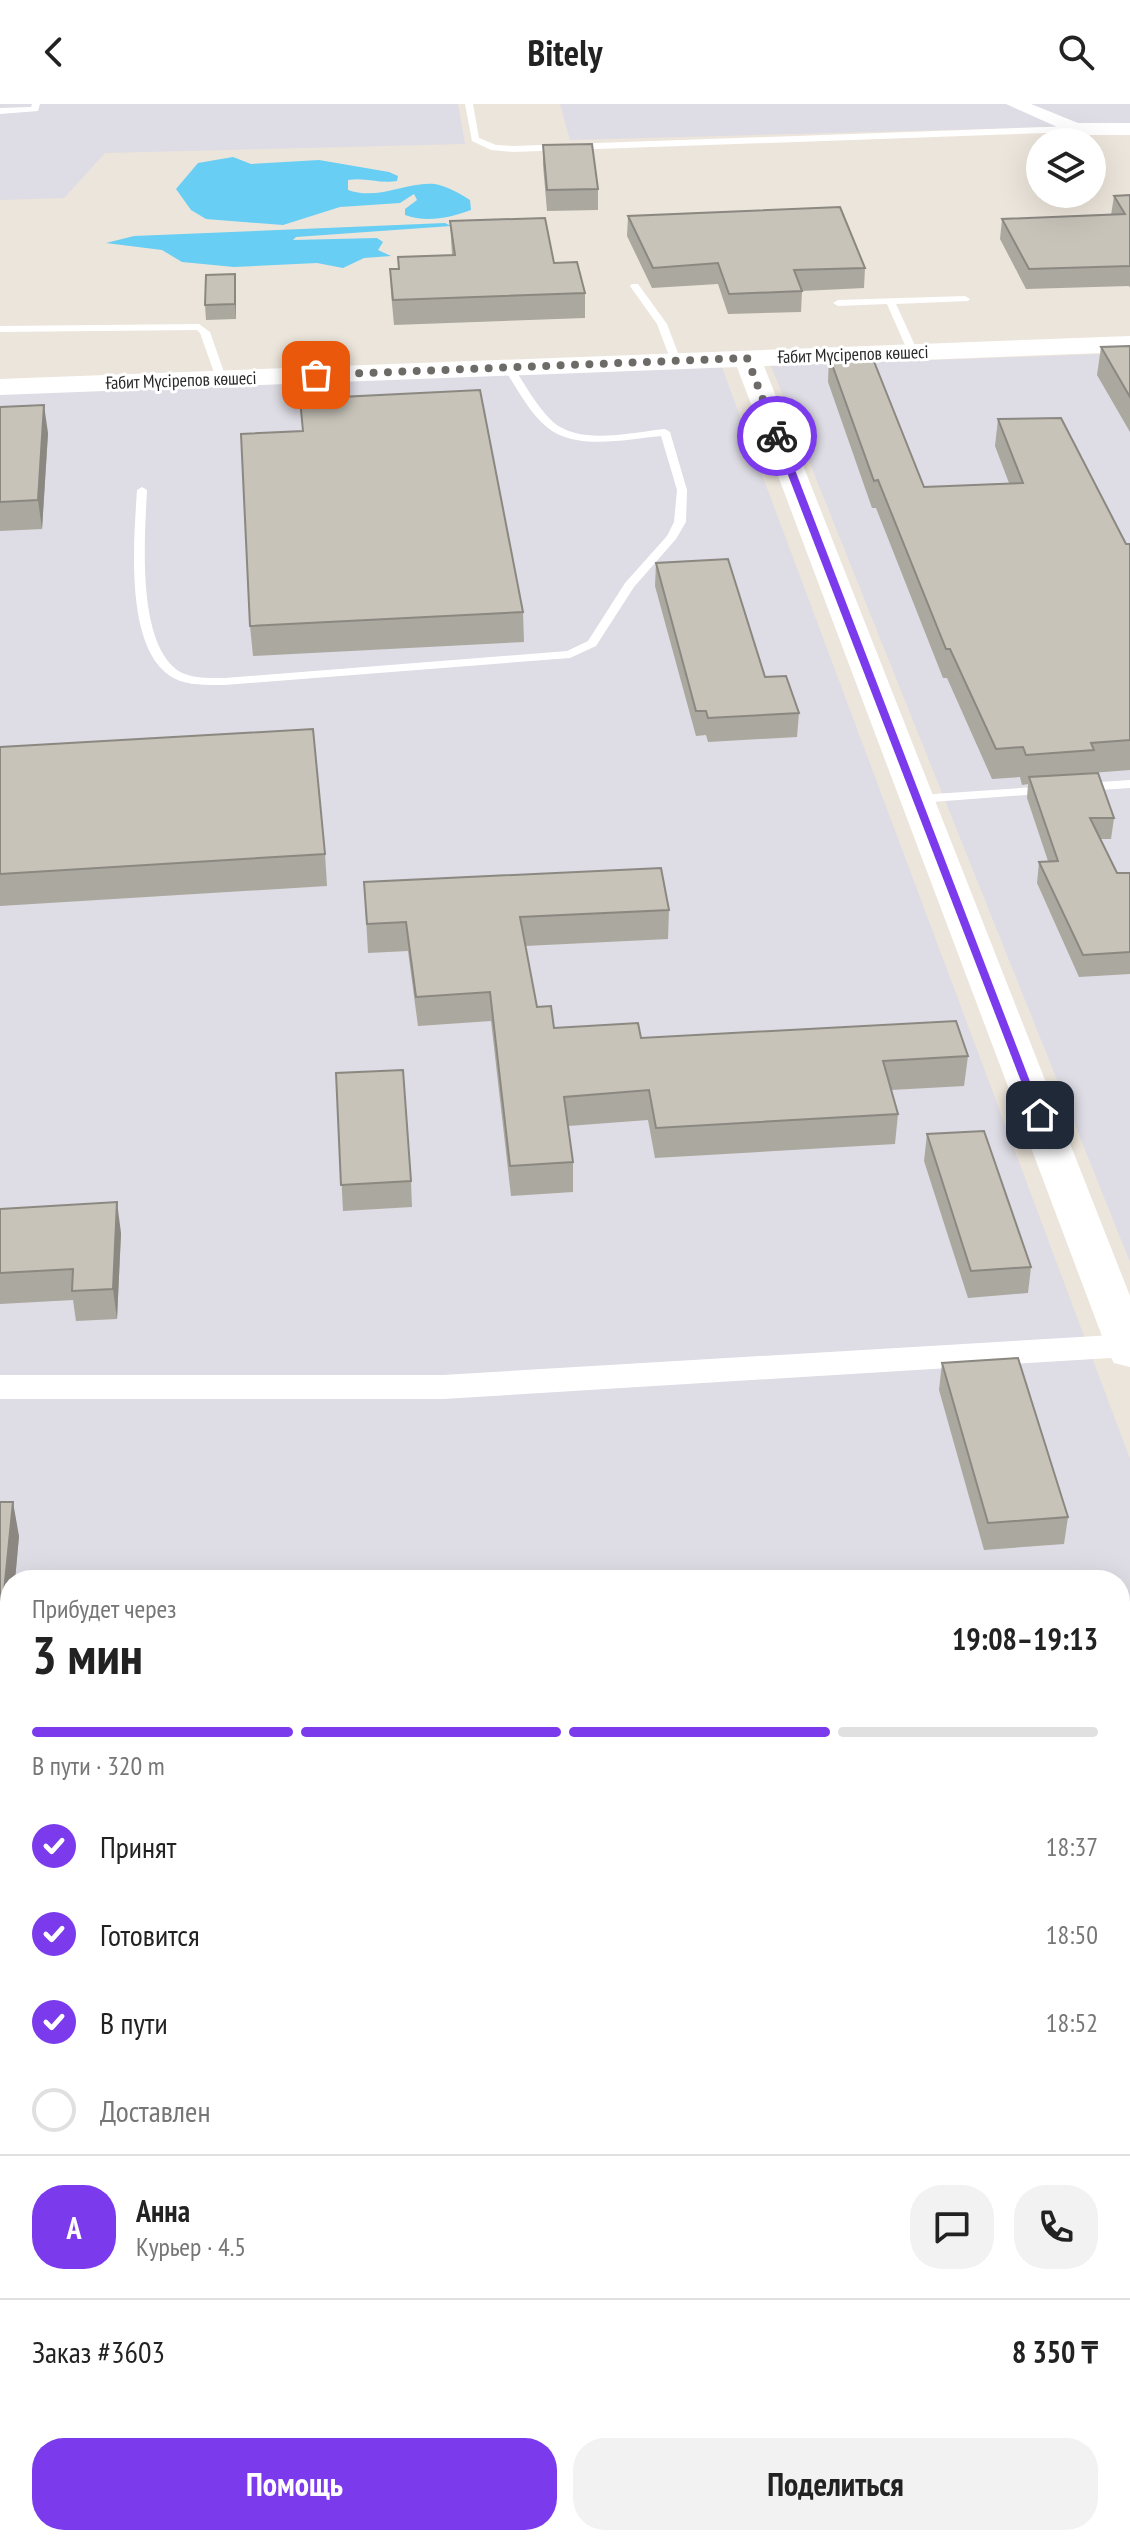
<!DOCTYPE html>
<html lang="ru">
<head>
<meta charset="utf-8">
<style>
  :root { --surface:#fff; --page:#f2f2f2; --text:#222; --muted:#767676; --line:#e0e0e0; --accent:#7c3aed }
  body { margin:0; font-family:"PT Sans Narrow",sans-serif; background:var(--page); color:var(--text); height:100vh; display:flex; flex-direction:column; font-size:30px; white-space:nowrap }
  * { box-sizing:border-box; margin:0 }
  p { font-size:26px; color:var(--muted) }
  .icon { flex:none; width:44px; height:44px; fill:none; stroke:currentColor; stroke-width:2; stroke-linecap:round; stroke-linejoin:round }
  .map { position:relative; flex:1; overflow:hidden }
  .panel { position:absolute; left:0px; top:1466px; width:1130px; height:976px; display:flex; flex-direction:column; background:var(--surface); border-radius:32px 32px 0 0; box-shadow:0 8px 32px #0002 }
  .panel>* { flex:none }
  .controls { position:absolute; left:1026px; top:24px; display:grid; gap:16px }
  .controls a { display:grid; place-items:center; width:80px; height:80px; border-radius:50%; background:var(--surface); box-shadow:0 8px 32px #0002; font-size:40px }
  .pin { position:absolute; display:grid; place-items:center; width:68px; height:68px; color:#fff; margin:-34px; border-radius:16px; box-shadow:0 4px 12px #0006 }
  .courier { position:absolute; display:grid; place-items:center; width:80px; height:80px; margin:-40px; border:6px solid #7c3aed; border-radius:50%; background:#fff; color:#222; box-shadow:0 2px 10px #0007 }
  .summary em { font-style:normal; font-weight:700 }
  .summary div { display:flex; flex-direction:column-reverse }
  .summary { display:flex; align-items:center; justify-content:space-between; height:136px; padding:0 32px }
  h1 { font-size:52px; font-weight:700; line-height:60px }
  .bar { display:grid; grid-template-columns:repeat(4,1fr); gap:12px 8px; align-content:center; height:96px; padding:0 32px }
  .bar i { height:10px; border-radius:6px; background:var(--line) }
  .bar .active { background:var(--accent) }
  .bar p { grid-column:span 4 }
  .line { display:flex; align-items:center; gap:20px; padding:0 32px; border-top:2px solid var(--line) }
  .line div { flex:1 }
  .round { display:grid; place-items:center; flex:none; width:84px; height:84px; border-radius:32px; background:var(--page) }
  ol { padding:0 32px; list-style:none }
  li { display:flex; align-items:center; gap:24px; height:88px }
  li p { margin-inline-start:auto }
  li .icon { padding:8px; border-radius:50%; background:var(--accent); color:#fff; stroke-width:4 }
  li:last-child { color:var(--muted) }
  li i { width:44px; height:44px; border:4px solid var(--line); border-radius:50% }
  .primary-button { display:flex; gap:16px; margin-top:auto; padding:16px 32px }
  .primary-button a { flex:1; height:92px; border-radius:32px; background:var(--accent); color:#fff; font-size:32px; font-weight:700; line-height:92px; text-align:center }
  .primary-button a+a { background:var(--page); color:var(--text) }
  header { display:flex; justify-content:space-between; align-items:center; height:104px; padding:0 32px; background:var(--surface); font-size:36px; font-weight:700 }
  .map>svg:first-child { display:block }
  .industrial { fill:#dedce4; fill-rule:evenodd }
  .water { fill:#68cef4 }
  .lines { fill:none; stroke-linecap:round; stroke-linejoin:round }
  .lane { fill:#fff; fill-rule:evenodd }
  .street { fill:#fff; fill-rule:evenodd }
  .secondary { fill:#fff; fill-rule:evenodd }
  .rail { stroke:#9da0b5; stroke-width:8 }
  .wall { fill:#aba89f }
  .shaded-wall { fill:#8b8882 }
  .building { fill:#c7c3b9; stroke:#8b8882; stroke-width:2 }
  .route { fill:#7c3aed }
  .done { stroke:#6d6b67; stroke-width:8; stroke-dasharray:0 14.4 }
  .labels { text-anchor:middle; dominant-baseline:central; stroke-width:6; stroke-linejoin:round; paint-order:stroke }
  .far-street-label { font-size:18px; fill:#292929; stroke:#fff }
</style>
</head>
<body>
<header><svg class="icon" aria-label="back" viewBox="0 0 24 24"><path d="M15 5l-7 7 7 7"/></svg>Bitely<svg class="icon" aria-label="search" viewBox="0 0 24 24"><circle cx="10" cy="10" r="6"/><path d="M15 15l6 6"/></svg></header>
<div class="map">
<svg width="1130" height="2442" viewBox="0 0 1130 2442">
  <rect width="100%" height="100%" fill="#ece5db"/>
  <!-- industrial -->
  <path class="industrial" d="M0,0H458L465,40L105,49L64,94L0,96Z
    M560,0H1130V21L570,36Z
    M1130,249V1158L771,262Z
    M721,261L1130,1355V2442H0V290ZM10,1476H1120V2432H10Z"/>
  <!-- water -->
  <path class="water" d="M233,53L251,60L319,56L389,68L398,72L397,77C380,80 366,73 348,76V86C378,97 408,77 435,80C446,82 461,90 470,96L471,106C450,114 426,119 405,111V105L417,96L414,90L400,99L340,103L283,121L206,115L191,106L176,85L198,59Z
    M445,119L451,122L296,133L293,136L377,134L383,138L378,146L391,152L364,154L343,164L317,159L234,163L182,158L162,146L106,139L134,132Z"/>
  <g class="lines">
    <!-- lane -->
    <path class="lane" d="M32,0H40L38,7L0,10V4L31,3Z
      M465,0H473L479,34L496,41L513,42L1075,22L1079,25L1075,28L513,48L491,46L472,37Z
      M632,180H638L667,220L681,257L680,259L671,257L657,220L630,182Z
      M965,192L970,195L968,197L896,200L918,248L913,251L908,248L887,200L838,202L833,199L838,196Z
      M199,220L210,228L226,274L225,276L216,274L200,229L197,226L0,228V222Z
      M504,261H512C525,280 536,302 553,318C581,342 632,328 665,325L670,328L687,386L686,418L676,435L634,483L596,542L570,554L225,581C207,581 185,582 170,572C124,541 134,435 137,386L142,383L147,386C145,431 136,535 177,566C190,575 209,574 225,574L567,547L588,537L625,479L667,432L674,418L677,386L661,332C628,335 577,347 548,324C529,309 517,284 503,263Z
      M1130,676V684L1084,687L1078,683L1084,679Z
      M1049,682L1053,683V689L919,699L913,695L919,691Z
      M1130,1616V1631L1120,1634V1619Z
      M1120,1917L1127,1920L1130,1926V1975L1123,1972L1120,1967Z
      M1120,2123L1130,2129V2157L1120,2151Z
      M1120,2323L1130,2324V2346L1120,2345Z
      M750,2432H813L809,2440L805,2442H742L746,2434Z"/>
    <!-- street -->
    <path class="street" d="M1006,0H1031L1078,19H1130V31H1075Z
      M1130,1230V1252L1127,1253L443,1295H0V1271H443Z"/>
    <!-- secondary -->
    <path class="secondary" d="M1130,232V248L764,262L1130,1192V1263L1114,1259L1108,1248L737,263L0,291V275Z"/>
    <!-- rail -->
    <path class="rail" d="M0,2040L10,2042
      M1120,2130H1130
      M0,2190H10"/>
  </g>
  <!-- wall -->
  <path class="wall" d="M543,41L598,85V106L547,107L543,61Z
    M1130,91V184L1129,182L1026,185L1000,135L1002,115L1111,111L1114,92Z
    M628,112L865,164L864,184L802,187L801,208L728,210L718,180L652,184L627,132Z
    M450,117L554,159L585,189V214L394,221L391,189L390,165H399L398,153L452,152Z
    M235,170L236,185V215L206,216L205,201Z
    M1130,242V328L1097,271L1101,243Z
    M829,252L924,383L1009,379L995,342L998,315L1126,440H1130V666L1091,669L1114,714L1111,735H1100L1117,769H1130V870L1079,873L1037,779L1039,758L1048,757L1027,694L1028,680L1022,681L1020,673L992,675L947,574H943L876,404H872L828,278Z
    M300,295L523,508L524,538L253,552L250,522L303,327Z
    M0,303L48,329L42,425L0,427Z
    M656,459L799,609L797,633L708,638L706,631L696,632L655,482Z
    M0,643L325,750L327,782L0,802Z
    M364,778L669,806L668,835L525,842L537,903L554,924L641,934L968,952L964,982L891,986L898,1010L895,1040L655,1054L648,1016L568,1022L573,1058V1088L511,1092L491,917L418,922L408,847L368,849Z
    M336,969L411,1077L412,1103L343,1107Z
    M927,1030L1031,1163L1028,1189L968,1194L924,1057Z
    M0,1105L121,1129L117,1215L76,1217L73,1196L0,1200Z
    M942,1259L1068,1413L1064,1440L984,1446L939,1286Z
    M0,1398L19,1432L15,1476H10L7,1563H0Z
    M0,1740H4L10,1768V1789L4,1863H0Z"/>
  <!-- shaded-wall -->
  <path class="shaded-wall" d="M235,170L236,185V215L235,200Z
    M44,301L48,329L42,425L38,396Z
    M117,1098L121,1129L117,1215L113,1185Z
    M13,1398L19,1432L15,1476H10V1531L7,1563L0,1528Z
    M4,1740L10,1768V1789L4,1863L0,1844V1788Z"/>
  <!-- building -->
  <path class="building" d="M592,40L598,85L547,86L543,41Z
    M1130,91V162L1029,165L1002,115L1125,110L1114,92Z
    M840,103L865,164L794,166L802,187L729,190L718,159L653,164L628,112Z
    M545,114L554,159L577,158L585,189L393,196L390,165H399L398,153L455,151L450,117Z
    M235,170V200L205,201L206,171Z
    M1130,242V293L1101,243Z
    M871,250L924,383L1023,379L998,315L1061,314L1126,440H1130V636L1091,639L1094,646L1026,651L1023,643L996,645L950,545H946L878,376L874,377L829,252Z
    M480,286L523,508L250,522L241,330L303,327L300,295Z
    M44,301L38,396L0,398V303Z
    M728,455L765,573L786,572L799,609L708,614L706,607H696L656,459Z
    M313,625L325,750L0,770V643Z
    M1098,669L1114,714H1090L1117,769H1130V848L1083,851L1039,758L1058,757L1029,673Z
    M661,764L669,806L520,813L537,903L551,902L554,924L638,919L641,934L956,917L968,952L883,957L898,1010L656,1024L649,986L564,993L573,1058L510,1062L490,888L416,893L406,818L367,820L364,778Z
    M403,966L411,1077L341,1081L336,969Z
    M984,1027L1031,1163L971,1167L927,1030Z
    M117,1098L113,1185L72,1187L73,1165L0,1169V1105Z
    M1018,1254L1068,1413L988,1419L942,1259Z
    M0,1398H13L0,1528Z
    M0,1740H4L0,1788Z"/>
  <!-- route -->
  <path class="route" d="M777,329L782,332L1044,1014L1034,1011L773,332Z"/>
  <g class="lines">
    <!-- done -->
    <path class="done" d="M316,271L747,254L777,332"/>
  </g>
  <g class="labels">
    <!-- far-street labels -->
    <g class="far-street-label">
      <text transform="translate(853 250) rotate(-2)">Ғабит Мүсірепов көшесі</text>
      <text transform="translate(181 276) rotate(-2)">Ғабит Мүсірепов көшесі</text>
    </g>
  </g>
</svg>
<div class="controls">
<a><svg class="icon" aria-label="layers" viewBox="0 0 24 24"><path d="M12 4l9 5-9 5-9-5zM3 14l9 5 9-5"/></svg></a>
</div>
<div class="pin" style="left:316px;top:271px;background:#ea580c"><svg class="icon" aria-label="bag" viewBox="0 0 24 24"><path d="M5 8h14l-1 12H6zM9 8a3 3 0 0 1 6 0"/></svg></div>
<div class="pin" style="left:1040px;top:1011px;background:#1f2937"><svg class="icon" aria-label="home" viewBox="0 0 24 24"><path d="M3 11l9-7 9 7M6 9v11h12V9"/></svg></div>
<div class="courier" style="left:777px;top:332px"><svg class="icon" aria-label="bike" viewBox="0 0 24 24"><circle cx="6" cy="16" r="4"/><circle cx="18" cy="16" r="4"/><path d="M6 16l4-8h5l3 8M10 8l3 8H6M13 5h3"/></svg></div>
<section class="panel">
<div class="summary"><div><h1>3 мин</h1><p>Прибудет через</p></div><em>19:08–19:13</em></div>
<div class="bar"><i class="active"></i><i class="active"></i><i class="active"></i><i></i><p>В пути · 320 m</p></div>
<ol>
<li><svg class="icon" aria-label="check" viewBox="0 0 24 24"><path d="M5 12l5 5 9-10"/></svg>Принят<p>18:37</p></li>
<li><svg class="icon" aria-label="check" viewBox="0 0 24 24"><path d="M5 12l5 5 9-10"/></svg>Готовится<p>18:50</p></li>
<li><svg class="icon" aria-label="check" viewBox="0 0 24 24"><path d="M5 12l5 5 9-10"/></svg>В пути<p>18:52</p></li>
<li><i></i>Доставлен</li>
</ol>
<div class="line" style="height:144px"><b class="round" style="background:var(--accent);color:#fff">А</b><div><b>Анна</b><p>Курьер · 4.5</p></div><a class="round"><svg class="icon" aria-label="chat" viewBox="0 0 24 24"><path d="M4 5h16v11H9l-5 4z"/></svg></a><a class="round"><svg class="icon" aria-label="phone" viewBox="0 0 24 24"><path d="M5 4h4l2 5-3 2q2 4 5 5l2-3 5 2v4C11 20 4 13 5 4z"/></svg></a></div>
<div class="line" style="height:104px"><div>Заказ #3603</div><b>8 350 ₸</b></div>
<div class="primary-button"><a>Помощь</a><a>Поделиться</a></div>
</section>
</div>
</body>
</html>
